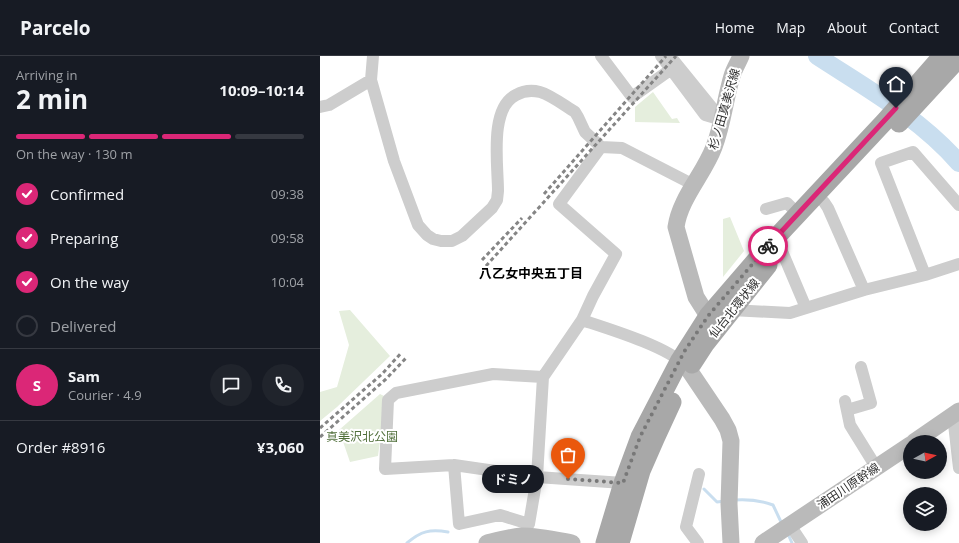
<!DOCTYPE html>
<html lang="en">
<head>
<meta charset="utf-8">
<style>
  :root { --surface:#171b24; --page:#20242c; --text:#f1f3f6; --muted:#9ea1a6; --line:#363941; --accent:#db2777 }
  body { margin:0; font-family:"Open Sans","Noto Sans JP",sans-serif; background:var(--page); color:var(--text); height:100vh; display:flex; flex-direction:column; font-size:15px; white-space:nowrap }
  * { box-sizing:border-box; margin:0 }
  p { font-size:13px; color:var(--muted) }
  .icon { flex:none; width:22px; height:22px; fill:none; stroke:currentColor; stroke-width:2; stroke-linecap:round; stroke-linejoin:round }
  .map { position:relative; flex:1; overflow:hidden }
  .panel { display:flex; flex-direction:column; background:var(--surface); width:320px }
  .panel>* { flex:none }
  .needle { width:26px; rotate:82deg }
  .buttons { position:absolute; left:583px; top:379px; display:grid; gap:8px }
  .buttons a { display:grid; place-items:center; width:44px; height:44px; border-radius:50%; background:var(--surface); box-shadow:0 2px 10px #0003; font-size:20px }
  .pin { position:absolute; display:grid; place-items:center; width:34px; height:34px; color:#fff; margin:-41px -17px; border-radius:50% 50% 50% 0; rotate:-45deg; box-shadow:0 0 4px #0007 }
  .pin .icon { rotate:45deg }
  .courier { position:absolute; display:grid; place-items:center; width:40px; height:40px; margin:-20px; border:3px solid #db2777; border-radius:50%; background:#fff; color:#222; box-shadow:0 1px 5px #0007 }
  .bubble { position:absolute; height:28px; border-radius:14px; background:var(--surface); box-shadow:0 2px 10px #0003; font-size:13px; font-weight:700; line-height:28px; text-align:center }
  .head em { font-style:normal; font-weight:700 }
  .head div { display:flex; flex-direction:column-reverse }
  .head { display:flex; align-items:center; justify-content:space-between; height:68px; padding:0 16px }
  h1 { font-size:26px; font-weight:700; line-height:30px }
  .bar { display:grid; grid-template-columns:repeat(4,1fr); gap:6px 4px; align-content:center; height:48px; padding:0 16px }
  .bar i { height:5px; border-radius:3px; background:var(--line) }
  .bar .selected { background:var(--accent) }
  .bar p { grid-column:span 4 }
  .line { display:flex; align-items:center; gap:10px; padding:0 16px; border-top:1px solid var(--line) }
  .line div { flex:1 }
  .round { display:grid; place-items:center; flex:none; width:42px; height:42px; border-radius:21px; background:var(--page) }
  ol { padding:0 16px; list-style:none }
  li { display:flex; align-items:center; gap:12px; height:44px }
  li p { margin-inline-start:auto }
  li .icon { padding:4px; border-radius:50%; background:var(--accent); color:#fff; stroke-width:4 }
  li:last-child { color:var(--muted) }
  li i { width:22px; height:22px; border:2px solid var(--line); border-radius:50% }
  header { display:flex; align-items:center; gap:24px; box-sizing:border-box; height:56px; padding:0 20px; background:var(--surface); border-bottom:1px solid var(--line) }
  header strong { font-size:19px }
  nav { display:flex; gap:22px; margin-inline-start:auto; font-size:14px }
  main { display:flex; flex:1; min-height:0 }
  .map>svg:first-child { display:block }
  .green { fill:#e5eedd }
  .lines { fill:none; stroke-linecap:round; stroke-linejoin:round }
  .stream { stroke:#c9deef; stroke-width:3 }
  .river { stroke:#c9deef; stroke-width:18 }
  .street { stroke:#cdcdcd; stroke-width:12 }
  .secondary { stroke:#bababa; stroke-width:17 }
  .primary { stroke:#a8a8a8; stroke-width:19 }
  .rail { stroke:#858585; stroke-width:3; stroke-dasharray:4 3; stroke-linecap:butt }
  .done { stroke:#787878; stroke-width:4; stroke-dasharray:0 7.2 }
  .route { stroke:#db2777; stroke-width:5 }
  .labels { text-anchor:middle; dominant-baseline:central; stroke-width:4; stroke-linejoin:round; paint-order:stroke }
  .street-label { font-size:12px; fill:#303030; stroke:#fff }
  .park-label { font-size:12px; fill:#506f3a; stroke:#fff }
  .neighbourhood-label { font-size:13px; font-weight:bold; fill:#000; stroke:#fff }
</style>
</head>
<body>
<header>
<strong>Parcelo</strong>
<nav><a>Home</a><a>Map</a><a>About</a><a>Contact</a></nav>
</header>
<main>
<section class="panel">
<div class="head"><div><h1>2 min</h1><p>Arriving in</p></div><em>10:09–10:14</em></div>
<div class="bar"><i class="selected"></i><i class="selected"></i><i class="selected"></i><i></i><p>On the way · 130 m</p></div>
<ol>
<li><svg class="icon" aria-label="check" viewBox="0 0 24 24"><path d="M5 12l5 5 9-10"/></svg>Confirmed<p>09:38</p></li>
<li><svg class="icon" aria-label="check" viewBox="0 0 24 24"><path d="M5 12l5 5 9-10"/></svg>Preparing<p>09:58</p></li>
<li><svg class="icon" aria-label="check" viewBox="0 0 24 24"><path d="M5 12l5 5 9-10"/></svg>On the way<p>10:04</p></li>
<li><i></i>Delivered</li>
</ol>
<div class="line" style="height:72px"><b class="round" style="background:var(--accent);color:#fff">S</b><div><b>Sam</b><p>Courier · 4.9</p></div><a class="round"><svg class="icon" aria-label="chat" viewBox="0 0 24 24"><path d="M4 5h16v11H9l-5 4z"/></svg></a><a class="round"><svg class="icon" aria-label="phone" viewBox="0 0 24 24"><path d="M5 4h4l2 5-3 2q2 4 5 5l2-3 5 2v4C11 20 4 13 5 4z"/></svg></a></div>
<div class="line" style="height:52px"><div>Order #8916</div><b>¥3,060</b></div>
</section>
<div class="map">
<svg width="639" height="487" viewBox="0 0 639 487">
  <rect width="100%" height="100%" fill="#fff"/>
  <!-- green -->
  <path class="green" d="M333,36L352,63L357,62L360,67L315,66V51Z
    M410,161L424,195L403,221V163Z
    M30,254L70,300L17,351L0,365V336L17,331L29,289L19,255Z
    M60,338L66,341L58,400L30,406L19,374Z"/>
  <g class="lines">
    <!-- stream -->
    <path class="stream" d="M384,433L397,446L405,445
      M414,444C428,443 440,444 453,449L462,468
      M468,478L472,487
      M87,487C101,475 110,473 128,476"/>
    <!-- river -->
    <path class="river" d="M497,0C546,32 600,62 639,107"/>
    <!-- street -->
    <path class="street" d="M53,0L51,24L74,105L98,169L107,179L113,183L121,185H132L142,180L172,152L177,144L178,135C178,109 169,52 196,39C203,35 212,34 220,36C231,39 245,50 255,56L258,61L265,76L281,91
      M281,0L312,41L350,14
      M341,0L385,59L402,64
      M350,0L402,64
      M0,51L9,49L51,24
      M504,146L508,152L544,234
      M446,153L467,147L478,158
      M461,193L486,252
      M605,219L561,107L593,96L639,149
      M411,254L470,257L544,234L605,219L639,208
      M262,264C286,272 349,291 364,309
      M223,321L262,264L273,240L296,198L239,148L281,91L302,92L374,129
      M525,345L530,369L556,411
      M527,354L551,347L541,311
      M633,359L639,412
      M134,409L139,468L180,459L209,468L217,421L223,321L173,318L76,337L68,344L65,413L134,409L217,421L303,427
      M470,469L482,487
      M378,487L366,471L379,418"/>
    <!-- secondary -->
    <path class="secondary" d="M388,260L376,241L356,171C360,142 384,118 394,91C403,68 405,43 412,20C414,13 418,7 421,0
      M369,314L402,363L408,374L411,385L409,448L411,487
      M594,386L639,355
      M167,487C179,484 190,481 201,480C218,480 236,484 252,487
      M443,487L590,389"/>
    <!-- primary -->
    <path class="primary" d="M579,67L639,2
      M372,308L385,288L448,209
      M285,487L303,427L320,381L360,304L388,260L450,188L566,64L622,0
      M300,487L321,415L335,383L352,346"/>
    <!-- rail -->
    <path class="rail" d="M224,138L346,0
      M162,204L202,162
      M166,210L356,0
      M0,372L62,318L82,296
      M0,381L66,323L87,301"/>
  </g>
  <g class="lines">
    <!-- done -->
    <path class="done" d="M248,423L303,427L320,381L364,296L388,260L448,190"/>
    <!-- route -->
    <path class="route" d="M448,190L576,52"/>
  </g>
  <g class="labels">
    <!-- street labels -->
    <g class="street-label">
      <text transform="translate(404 53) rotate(-74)">杉ノ田真美沢線</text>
      <text transform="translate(414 252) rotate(-51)">仙台北環状線</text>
      <text transform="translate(528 430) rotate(-34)">浦田川原幹線</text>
    </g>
    <!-- park labels -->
    <g class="park-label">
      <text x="42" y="380">真美沢北公園</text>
    </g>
    <!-- neighbourhood labels -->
    <g class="neighbourhood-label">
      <text x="211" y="217">八乙女中央五丁目</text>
    </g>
  </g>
</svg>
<div class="buttons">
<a><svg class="needle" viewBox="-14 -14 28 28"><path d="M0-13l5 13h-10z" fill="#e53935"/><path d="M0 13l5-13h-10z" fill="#9ea1a6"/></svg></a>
<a><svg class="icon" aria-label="layers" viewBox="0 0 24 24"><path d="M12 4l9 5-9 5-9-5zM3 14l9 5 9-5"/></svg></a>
</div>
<div class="pin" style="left:248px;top:423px;background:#ea580c"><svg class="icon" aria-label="bag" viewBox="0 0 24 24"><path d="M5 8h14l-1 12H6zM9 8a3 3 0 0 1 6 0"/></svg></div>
<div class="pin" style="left:576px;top:52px;background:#1f2937"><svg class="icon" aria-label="home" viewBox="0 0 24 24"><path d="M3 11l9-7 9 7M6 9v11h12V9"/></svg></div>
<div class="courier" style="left:448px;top:190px"><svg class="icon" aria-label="bike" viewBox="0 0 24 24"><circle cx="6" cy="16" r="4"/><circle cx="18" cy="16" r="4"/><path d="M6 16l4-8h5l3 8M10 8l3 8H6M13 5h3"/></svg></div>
<div class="bubble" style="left:162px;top:409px;width:62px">ドミノ</div>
</div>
</main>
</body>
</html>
